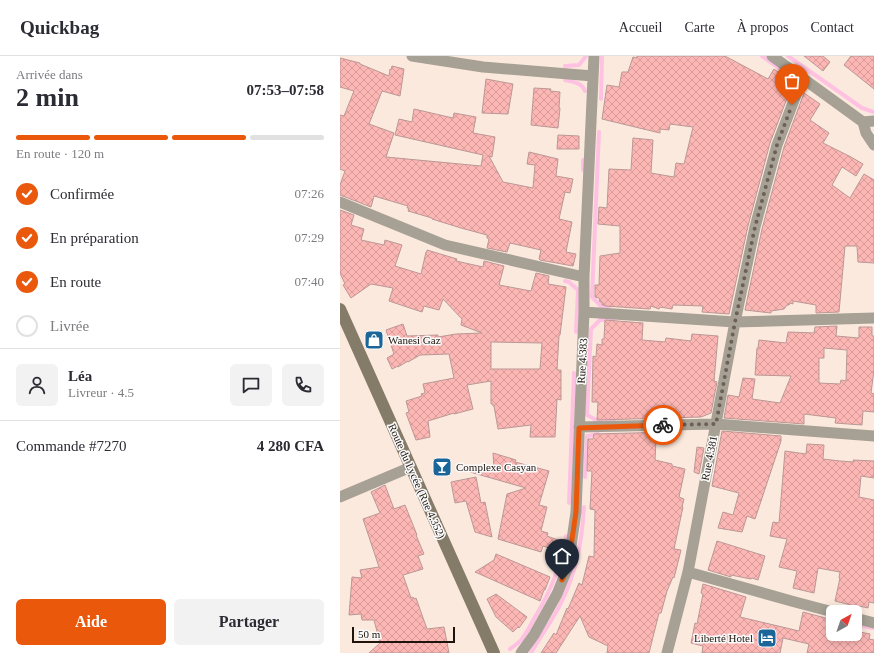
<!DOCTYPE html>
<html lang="fr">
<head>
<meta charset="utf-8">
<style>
  :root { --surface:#fff; --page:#f2f2f3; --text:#2b2b33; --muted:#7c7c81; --line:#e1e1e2; --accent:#ea580c }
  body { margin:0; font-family:Georgia,serif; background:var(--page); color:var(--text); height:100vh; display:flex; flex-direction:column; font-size:15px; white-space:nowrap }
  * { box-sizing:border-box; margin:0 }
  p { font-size:13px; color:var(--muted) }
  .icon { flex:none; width:22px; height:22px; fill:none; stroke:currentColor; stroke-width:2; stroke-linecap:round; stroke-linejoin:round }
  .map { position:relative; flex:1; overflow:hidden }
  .drawer { display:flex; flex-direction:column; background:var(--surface); width:340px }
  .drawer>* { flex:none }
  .needle { width:26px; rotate:40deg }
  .controls { position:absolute; left:486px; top:549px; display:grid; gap:8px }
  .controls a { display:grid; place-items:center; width:36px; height:36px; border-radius:6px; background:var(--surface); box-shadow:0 2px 10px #0003; font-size:20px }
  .scale { position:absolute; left:12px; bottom:10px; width:103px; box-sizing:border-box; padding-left:4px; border:2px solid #1e140d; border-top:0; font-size:11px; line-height:14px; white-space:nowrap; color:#1e140d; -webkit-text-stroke:3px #fafafa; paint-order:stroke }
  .pin { position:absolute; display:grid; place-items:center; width:34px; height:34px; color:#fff; margin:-41px -17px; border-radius:50% 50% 50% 0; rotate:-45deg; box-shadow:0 0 4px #0007 }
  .pin .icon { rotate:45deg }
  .courier { position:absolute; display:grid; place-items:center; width:40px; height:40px; margin:-20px; border:3px solid #ea580c; border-radius:50%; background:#fff; color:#222; box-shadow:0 1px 5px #0007 }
  .summary em { font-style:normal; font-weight:800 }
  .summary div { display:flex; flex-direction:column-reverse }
  .summary { display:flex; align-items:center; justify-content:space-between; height:68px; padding:0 16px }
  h1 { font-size:26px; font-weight:800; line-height:30px }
  .bar { display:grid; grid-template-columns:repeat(4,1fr); gap:6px 4px; align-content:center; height:48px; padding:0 16px }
  .bar i { height:5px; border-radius:3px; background:var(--line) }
  .bar .active { background:var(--accent) }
  .bar p { grid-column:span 4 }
  .line { display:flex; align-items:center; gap:10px; padding:0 16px; border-top:1px solid var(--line) }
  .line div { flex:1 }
  .round { display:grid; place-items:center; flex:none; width:42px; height:42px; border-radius:6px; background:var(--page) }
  ol { padding:0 16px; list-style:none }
  li { display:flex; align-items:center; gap:12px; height:44px }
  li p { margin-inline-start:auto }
  li .icon { padding:4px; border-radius:50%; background:var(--accent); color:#fff; stroke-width:4 }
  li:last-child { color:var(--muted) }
  li i { width:22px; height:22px; border:2px solid var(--line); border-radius:50% }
  .primary-button { display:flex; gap:8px; margin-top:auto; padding:8px 16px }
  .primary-button a { flex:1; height:46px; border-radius:6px; background:var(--accent); color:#fff; font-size:16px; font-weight:800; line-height:46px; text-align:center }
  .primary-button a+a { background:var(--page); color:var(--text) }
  header { display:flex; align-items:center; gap:24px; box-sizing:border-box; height:56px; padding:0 20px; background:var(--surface); border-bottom:1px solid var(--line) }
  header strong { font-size:19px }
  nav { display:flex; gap:22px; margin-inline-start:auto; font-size:14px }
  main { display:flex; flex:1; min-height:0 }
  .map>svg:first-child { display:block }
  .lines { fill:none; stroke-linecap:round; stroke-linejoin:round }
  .stream { stroke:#ffc1e1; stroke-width:4 }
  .building { fill:url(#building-cross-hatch); stroke:#bb9795; fill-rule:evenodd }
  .minor { stroke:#a6a194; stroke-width:11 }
  .secondary { stroke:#847c69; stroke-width:12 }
  .done { stroke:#6c5f56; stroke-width:4; stroke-dasharray:0 7.2 }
  .route { stroke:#ea580c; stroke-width:5 }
  .labels { text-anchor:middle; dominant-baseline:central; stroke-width:3; stroke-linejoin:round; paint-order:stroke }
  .poi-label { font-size:11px; fill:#1e140d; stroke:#fafafa; text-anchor:start }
  .street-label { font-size:11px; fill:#1e140d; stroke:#fafafa }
</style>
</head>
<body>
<header>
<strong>Quickbag</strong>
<nav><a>Accueil</a><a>Carte</a><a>À propos</a><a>Contact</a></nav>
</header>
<main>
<section class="drawer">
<div class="summary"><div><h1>2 min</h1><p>Arrivée dans</p></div><em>07:53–07:58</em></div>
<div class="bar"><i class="active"></i><i class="active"></i><i class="active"></i><i></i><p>En route · 120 m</p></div>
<ol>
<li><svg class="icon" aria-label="check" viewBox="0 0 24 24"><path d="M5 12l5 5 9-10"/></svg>Confirmée<p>07:26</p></li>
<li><svg class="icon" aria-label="check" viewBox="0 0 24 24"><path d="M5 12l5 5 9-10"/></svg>En préparation<p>07:29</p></li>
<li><svg class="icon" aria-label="check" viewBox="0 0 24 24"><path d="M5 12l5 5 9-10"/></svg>En route<p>07:40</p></li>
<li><i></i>Livrée</li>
</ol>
<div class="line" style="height:72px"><a class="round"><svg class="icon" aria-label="person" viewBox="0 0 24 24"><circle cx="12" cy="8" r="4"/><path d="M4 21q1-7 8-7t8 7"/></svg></a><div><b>Léa</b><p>Livreur · 4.5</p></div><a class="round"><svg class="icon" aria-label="chat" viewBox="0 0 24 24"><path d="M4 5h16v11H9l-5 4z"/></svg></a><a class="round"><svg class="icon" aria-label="phone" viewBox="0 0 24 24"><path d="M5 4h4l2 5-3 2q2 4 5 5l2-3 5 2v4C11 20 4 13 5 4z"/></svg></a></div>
<div class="line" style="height:52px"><div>Commande #7270</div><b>4 280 CFA</b></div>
<div class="primary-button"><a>Aide</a><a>Partager</a></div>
</section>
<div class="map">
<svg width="534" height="597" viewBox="0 0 534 597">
  <defs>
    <pattern id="building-cross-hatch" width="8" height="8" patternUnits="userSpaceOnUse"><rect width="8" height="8" fill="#fcb7b5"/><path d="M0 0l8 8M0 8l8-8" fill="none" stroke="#d89c9a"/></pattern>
  </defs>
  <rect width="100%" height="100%" fill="#fce9dd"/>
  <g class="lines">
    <!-- stream -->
    <path class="stream" d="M422,0L457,25
      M448,0L522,52L534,56
      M225,10L239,9L246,0
      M225,24C234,26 242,27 245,35
      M261,43L262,0
      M259,76L252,241L261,250H270
      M243,114V104
      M225,225L229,226L238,234L236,276
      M273,264H260L251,273L247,359L256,364L274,365
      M245,421L247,380L258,378
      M229,447L234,317
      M515,568L532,572
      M170,593C174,590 179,587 182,583C187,576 191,569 195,561C211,535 221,510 226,480
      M191,597C200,581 211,566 220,549C236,517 242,487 244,451"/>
  </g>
  <!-- building -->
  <path class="building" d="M297,0H385L428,23L434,13L443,20L442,23L447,26L445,30L451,32L430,87L408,170L389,258L362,256L363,250L333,249L332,253L320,251L319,253L311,250L310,253L265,250V249H262V246H260L259,242L255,241V229H259L260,200L280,197V170L258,168L259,151L267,152L269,113L291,114L293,82L313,84L311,117L334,121L336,107L344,108L353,71L330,68L329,74L320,73V77L262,63L267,29L279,31L282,16H288L293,1L297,2Z
    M464,0H483L490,6L483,15Z
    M511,0H534V33L504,9Z
    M0,2L20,7V8L49,20L50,13L51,14L52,10L64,13L60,40L42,35L29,68L54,77L46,101L141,110L143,99L55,79L59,63L72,66L74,53L113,62L114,57L136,61L133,77L155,81L152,101L149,100L163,126L193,132L195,109L187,108L189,96L218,103L216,120L233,123L230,137L225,136L219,163L232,166L226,196L236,198L233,210L200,204L199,203L201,194L170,187L167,196L147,192L149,183L147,182V179L121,172L92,163V162L68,155L69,152H67L68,150L34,140L31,151L0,139V129L5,115L0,113V59L4,60L14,35L0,31Z
    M146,23L173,28L168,58L142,57Z
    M194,32L211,33L210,35L220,36L219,52H220L218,72L191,69Z
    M464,37L480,48L470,64L489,77L483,87L511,101L523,108L516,120L502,111L492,129L510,142L524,118L534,124V207L518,206L517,190H505L499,256L476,257V249L453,245V248L450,247L449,249H447L444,253L431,255V257L405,254L422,173L444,91Z
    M218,79L239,80V93H217Z
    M0,154L14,159L11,169L24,173L21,184L44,189L45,184L62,189L55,210L81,218L86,196H87V194L117,203L116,205L143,211L144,205L164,210L159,229L191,235L196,217L209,220L208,228L226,231L220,279H219L217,314H221V344L217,343L215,381H190L191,369L158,373L154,350H153V348H151V325L127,329L133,353L114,358V357L88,365L90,381L76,384L66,357L69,356L66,345L82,340L81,338L85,337L83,328L114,322L109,298L80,299L68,306V305L58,311V310L52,313L47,302L54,298L46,274L63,268L67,280L98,279V281L116,278L142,277L121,269L122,263L103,243L99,254L84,250L82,256L49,245L53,232L31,228L11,242L3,229L5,228L0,217ZM151,286L202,287L200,313H151Z
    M265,264L303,267L302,284L325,286L326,282L351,285L352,278L378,280L374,325L377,326L371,357L361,361L257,364L258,346H252L253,300L256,301L257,288L262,289V283H264Z
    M497,270L496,280L519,282V271H532V280H534V314L531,337L534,338V356L523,355L522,369L495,367L496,362L464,358V368L384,362L388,339L399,341L403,322L415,323L412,343L440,347L451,320L415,319L417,292H418L419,284L446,287L448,276L474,277L475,271ZM484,292L507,294L506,325L501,324L500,328L479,327V302H484Z
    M382,375L441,380V385L415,463L407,460L402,476L378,472L383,456L393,459L399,437L372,430Z
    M331,376L332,384L316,385L315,404L332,408V410L345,413L339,441L344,443L342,451H343L334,493L341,494L334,522L333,521L327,535L321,557H319L309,597H267L268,590L249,581L240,560L216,597H201L214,577L216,579L227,552L228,553L239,527L242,529L249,500L254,501L255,454L250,453L252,415H247L248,383H253L254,378Z
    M467,388L484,389L483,403L500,405L514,406L513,404L534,405V422L521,420L519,441L534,444V547L529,546L528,552L519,550V551L495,545L500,522H499L500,516L478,512L474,537L453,532L457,515L439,511L447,483L430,480L433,466L439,467L445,395L466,398Z
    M357,391L364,392L359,418L354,416Z
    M153,397L176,404L175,406L209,415L199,449L207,451L201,475L208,477L207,480L218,484L215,494L203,490L201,496L158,483L167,438L186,432L130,416L154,412Z
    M136,421L141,447L145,446L152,481L135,476L126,445L115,447L111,426Z
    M45,429L54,453L65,449L77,479H76L84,498L78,500L83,513L63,519L71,542L73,541L74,543L76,542L87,573L104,571L109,597H29L40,587L34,564H22L21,558L9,559L12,521L22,522L20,514L39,511L23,463L40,457L31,436Z
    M377,485L425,500L418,524L412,522L411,523L391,519V521L368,514Z
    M156,498L210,521L205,534H204L200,545L135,516L154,504Z
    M363,528L406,541L400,561L459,575L463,556L493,564V578H515V575L530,578L529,583L534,584V597H467L469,588L443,582L440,597H362L363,590L351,587L355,567L357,568L363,538L361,537Z
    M156,538L187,561L179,572L178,571L173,576L156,561L147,543Z"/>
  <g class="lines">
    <!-- minor -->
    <path class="minor" d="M72,0L143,11L253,20
      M432,0L523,66
      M523,66L526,77L534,89
      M523,66L534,65
      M0,146L105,189L244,221
      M244,256L395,266L534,262
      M239,371L376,368L534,380
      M0,441L71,411
      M348,516L455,546L493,556
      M515,562L534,567
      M181,597L194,579L217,538L228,511L236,456L244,256V221L254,0
      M327,597L348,516L395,266L415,171L437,89L462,23"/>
    <!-- secondary -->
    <path class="secondary" d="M0,253L154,597"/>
  </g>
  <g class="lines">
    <!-- done -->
    <path class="done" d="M323,369L376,368L395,266L415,171L437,89L452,49"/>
    <!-- route -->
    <path class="route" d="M222,524L228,511L236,456L239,372L323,369"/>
  </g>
  <!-- icons -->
  <defs>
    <symbol id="shop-square" viewBox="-11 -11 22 22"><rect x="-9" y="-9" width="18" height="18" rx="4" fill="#1c6599" stroke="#fafafa"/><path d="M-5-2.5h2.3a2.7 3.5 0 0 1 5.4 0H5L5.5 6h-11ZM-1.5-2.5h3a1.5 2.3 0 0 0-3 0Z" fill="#fff"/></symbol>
    <symbol id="bar-square" viewBox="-11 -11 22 22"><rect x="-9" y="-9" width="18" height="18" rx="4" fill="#1c6599" stroke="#fafafa"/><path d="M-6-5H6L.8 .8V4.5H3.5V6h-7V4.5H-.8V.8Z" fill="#fff"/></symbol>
    <symbol id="hotel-square" viewBox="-11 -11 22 22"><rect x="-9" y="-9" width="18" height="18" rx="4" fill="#1c6599" stroke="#fafafa"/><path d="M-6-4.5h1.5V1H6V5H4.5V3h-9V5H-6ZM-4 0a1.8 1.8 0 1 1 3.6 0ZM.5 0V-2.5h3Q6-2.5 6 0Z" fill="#fff"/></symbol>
  </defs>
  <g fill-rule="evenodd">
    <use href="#shop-square" x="23" y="273" width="22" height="22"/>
    <use href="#bar-square" x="91" y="400" width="22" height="22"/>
    <use href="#hotel-square" x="416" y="571" width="22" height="22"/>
  </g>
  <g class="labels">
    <!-- poi labels -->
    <g class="poi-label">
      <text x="48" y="284">Wanesi Gaz</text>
      <text x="116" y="411">Complexe Casyan</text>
      <text x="413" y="582" text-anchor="end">Liberté Hotel</text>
    </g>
    <!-- street labels -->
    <g class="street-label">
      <text transform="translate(242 305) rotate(-87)">Rue 4.383</text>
      <text transform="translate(369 402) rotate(-79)">Rue 4.381</text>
      <text transform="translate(77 425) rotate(66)">Route du Lycée (Rue 4.352)</text>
    </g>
  </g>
</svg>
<div class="controls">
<a><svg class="needle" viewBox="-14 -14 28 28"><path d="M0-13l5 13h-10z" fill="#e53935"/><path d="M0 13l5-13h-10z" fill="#7c7c81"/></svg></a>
</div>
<div class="scale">50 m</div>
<div class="pin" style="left:452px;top:49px;background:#ea580c"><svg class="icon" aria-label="bag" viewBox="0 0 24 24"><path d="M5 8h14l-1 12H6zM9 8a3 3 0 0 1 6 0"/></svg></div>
<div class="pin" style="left:222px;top:524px;background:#1f2937"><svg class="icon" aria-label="home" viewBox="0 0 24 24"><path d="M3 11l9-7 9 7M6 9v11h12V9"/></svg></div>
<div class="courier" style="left:323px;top:369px"><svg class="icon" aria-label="bike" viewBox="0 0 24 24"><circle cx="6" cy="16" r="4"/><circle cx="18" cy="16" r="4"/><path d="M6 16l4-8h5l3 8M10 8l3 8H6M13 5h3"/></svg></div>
</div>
</main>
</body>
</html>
